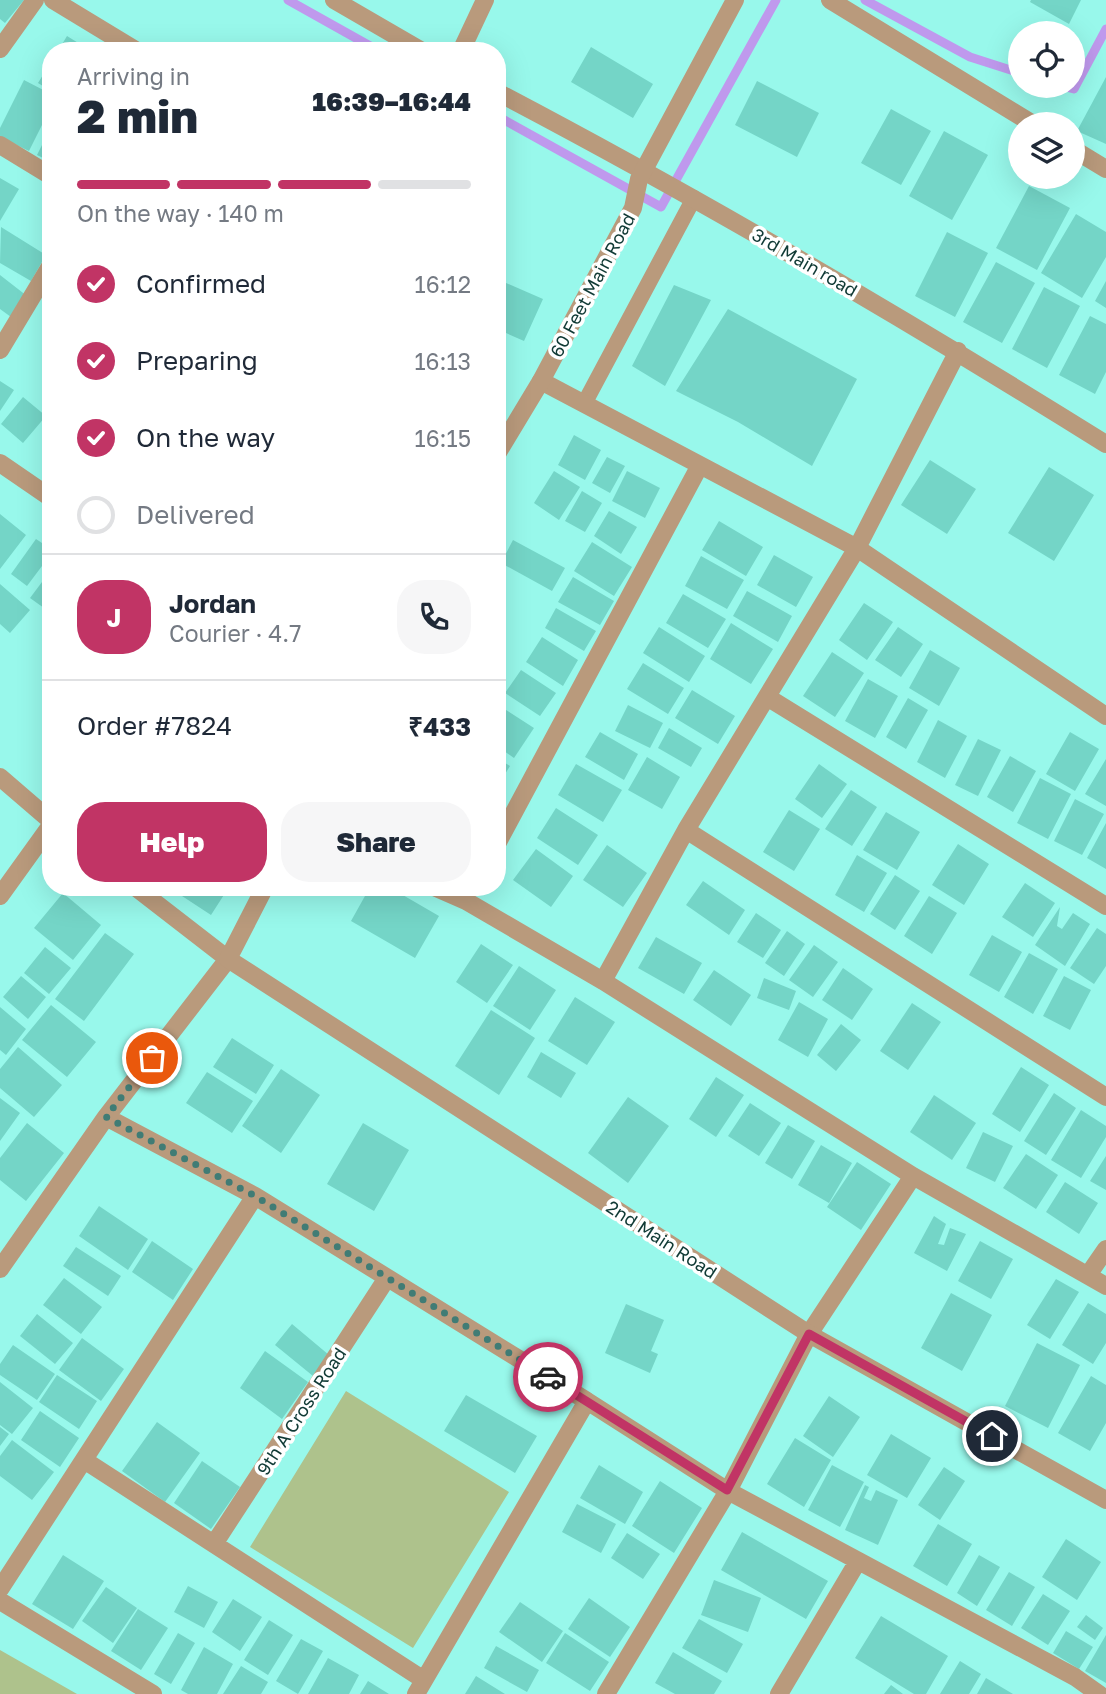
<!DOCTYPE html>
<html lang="en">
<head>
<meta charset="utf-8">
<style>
  :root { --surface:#fff; --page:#f6f6f7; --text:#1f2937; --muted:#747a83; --line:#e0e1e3; --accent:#c13465 }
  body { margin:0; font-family:"Golos Text",sans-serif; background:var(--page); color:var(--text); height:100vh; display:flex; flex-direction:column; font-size:26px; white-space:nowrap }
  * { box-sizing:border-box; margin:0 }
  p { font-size:23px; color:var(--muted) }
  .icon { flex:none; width:38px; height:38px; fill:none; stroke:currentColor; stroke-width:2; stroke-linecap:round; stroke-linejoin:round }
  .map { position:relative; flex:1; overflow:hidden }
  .details { position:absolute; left:42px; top:42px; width:464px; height:854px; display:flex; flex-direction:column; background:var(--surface); border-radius:28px; box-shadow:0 7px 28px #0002 }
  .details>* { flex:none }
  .tools { position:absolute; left:1008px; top:21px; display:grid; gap:14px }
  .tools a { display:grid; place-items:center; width:77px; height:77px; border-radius:50%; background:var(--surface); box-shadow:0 7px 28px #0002; font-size:35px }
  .pin { position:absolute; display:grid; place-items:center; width:60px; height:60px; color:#fff; margin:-30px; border:4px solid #fff; border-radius:50%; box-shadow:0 2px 7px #0007 }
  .courier { position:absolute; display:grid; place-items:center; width:70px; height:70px; margin:-35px; border:5px solid #c13465; border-radius:50%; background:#fff; color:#222; box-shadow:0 2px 9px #0007 }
  .head em { font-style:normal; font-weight:800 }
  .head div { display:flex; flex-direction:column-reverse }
  .head { display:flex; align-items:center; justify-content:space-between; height:119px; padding:0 35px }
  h1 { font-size:46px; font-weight:800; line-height:52px }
  .bar { display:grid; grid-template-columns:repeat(4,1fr); gap:10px 7px; align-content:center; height:84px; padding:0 35px }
  .bar i { height:9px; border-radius:5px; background:var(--line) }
  .bar .current { background:var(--accent) }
  .bar p { grid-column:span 4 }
  .line { display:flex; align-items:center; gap:18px; padding:0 35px; border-top:2px solid var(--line) }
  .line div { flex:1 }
  .round { display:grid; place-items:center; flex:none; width:74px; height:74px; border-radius:28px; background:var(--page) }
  ol { padding:0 35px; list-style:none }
  li { display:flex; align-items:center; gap:21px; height:77px }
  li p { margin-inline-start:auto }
  li .icon { padding:7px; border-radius:50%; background:var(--accent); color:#fff; stroke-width:4 }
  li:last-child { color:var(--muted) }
  li i { width:38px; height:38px; border:4px solid var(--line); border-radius:50% }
  .primary-button { display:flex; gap:14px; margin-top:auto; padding:14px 35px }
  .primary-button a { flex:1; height:80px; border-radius:28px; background:var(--accent); color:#fff; font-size:28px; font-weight:800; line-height:80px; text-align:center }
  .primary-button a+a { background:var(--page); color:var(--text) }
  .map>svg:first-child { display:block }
  .green { fill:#aec28c }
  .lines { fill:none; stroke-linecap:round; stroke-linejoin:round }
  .stream { stroke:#bf99ed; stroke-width:9 }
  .building { fill:#74d5c7 }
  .service { stroke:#b99a7c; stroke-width:16 }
  .minor { stroke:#b99a7c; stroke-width:18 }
  .tertiary { stroke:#b99a7c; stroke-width:18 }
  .done { stroke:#407c75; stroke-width:7; stroke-dasharray:0 12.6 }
  .route { stroke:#c13465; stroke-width:9 }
  .labels { text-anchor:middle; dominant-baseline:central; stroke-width:7; stroke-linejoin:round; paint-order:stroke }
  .street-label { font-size:18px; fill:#103a35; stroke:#fff }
</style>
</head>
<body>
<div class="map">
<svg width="1106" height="1694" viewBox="0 0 1106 1694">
  <rect width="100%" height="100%" fill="#98f8eb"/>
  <!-- green -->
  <path class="green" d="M346,1391L509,1492L413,1648L250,1547Z
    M0,1650L77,1694H0Z"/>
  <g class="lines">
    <!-- stream -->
    <path class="stream" d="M288,0L379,51
      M865,0L970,57L1020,73
      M1062,86L1074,89L1106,29
      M497,116L661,207L776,0"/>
  </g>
  <!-- building -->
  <path class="building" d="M0,0H24L5,23L0,19Z
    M1031,0H1081L1069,24L1030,2Z
    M67,36L88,49L86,51H58Z
    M591,47L653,84L633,118L571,82Z
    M51,62V91L38,83Z
    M1106,77V144L1077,131Z
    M24,80L51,94V107L29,151L0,137V128Z
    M757,81L819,113L797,157L735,125Z
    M891,109L931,131L901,185L861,163Z
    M51,127V162L37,155Z
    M944,131L988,155L952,220L909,196Z
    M0,178L19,189L0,221Z
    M1029,186L1070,208L1037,270L996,248Z
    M1076,214L1106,232V257L1082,298L1041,273Z
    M1,227L46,255L31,281L0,263Z
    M947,232L988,253L955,317L915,296Z
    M996,262L1035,283L1002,343L963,322Z
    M0,275L27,296L11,317L0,309Z
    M497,279L543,299L524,341L497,329Z
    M1106,281V308L1095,301Z
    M674,285L711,300L665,386L632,366Z
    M1044,287L1080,306L1047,368L1012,349Z
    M728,309L857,379L812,466L738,422L676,391Z
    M1090,316L1106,324V372L1095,394L1059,375Z
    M0,381L14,390L0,411Z
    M23,397L46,416L23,443L1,424Z
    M574,435L601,450L585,480L558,465Z
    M607,457L625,466L610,493L592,483Z
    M930,460L976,489L947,534L901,505Z
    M1049,467L1094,495L1054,561L1008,533Z
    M554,471L580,487L559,520L534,503Z
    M627,471L660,488L645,518L612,501Z
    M582,491L602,503L585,532L565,521Z
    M609,511L637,527L621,554L594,536Z
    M0,514L26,535L0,569Z
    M719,521L763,547L746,576L702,550Z
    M36,539L51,549V554L27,586L11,574Z
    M513,540L565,568L552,591L501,563Z
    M592,542L632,567L614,596L574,571Z
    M774,555L813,577L796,607L757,585Z
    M701,556L744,580L727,609L685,586Z
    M51,570V613L30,598Z
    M573,577L614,601L600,625L558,602Z
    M0,584L30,610L10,633L0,624Z
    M747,591L792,616L778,642L733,616Z
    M683,594L726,619L708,648L666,623Z
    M864,603L893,622L867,660L839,640Z
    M556,608L596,631L584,651L545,628Z
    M731,623L773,649L751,684L710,659Z
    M659,627L705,656L689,682L643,653Z
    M898,627L923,644L901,677L875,660Z
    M542,637L578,660L563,686L526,662Z
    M930,650L960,668L939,706L909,688Z
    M832,652L864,673L835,717L803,696Z
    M643,663L684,688L668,714L627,689Z
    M521,670L556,693L540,716L505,693Z
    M868,679L898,696L875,738L845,721Z
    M692,690L735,716L718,744L675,718Z
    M908,698L928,710L906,749L886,737Z
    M628,705L663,723L650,748L615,731Z
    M503,708L534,728L514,758L497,746V717Z
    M938,720L967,736L945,778L917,762Z
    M669,728L702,748L691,767L658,748Z
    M600,732L638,754L624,780L585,757Z
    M1070,732L1099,749L1075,791L1046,774Z
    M978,739L1001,750L978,796L955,785Z
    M1010,756L1036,771L1013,812L987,797Z
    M647,757L680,777L662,809L628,790Z
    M497,758L510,766L497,787Z
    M1106,759V806L1085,794Z
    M576,764L622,790L603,822L558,795Z
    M819,764L847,784L822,818L795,799Z
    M1040,778L1071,794L1048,839L1017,823Z
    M851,790L877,807L852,846L825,829Z
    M1075,799L1104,814L1082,855L1054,841Z
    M556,808L598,835L578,865L537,838Z
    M789,810L820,829L794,871L763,852Z
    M886,812L920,832L897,870L863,850Z
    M1106,823V869L1087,858Z
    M958,844L989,864L964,905L932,885Z
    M607,845L647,873L623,907L583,880Z
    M536,849L573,876L551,907L513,880Z
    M857,855L887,873L864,912L835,895Z
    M895,875L920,891L895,930L870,914Z
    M703,881L745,910L729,935L686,905Z
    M1025,883L1055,903L1033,937L1002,917Z
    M188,887H229L211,915L182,896Z
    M370,887H389L439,916L415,958L351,921Z
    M63,893L101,925L73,960L34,928Z
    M929,896L957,913L932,954L904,936Z
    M1060,907L1057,926L1062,929L1073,913L1090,924L1065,966L1035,945Z
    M756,913L781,930L763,958L737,942Z
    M1097,928L1106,934V966L1094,984L1070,968Z
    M787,931L805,944L784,976L765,963Z
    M105,933L134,954L84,1021L55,999Z
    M992,935L1022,952L999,992L969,975Z
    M656,937L702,963L684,994L638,968Z
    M481,944L513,965L487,1003L456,982Z
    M814,945L838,962L813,997L789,980Z
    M45,947L71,968L49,994L24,973Z
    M1029,953L1058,969L1033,1014L1004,997Z
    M519,966L556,990L530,1030L493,1006Z
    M843,968L873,989L852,1020L822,1000Z
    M714,970L751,995L731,1026L693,1000Z
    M21,976L46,997L28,1019L3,997Z
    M1064,976L1091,990L1070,1030L1043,1016Z
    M764,978L796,991L789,1010L757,998Z
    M575,997L615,1022L587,1065L548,1041Z
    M799,1002L828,1019L808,1057L778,1040Z
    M912,1003L941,1022L908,1070L880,1051Z
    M51,1005L96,1042L67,1077L22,1040Z
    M0,1007L26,1029L6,1055L0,1050Z
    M491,1010L535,1038L499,1095L455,1066Z
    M841,1024L861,1040L836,1071L817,1055Z
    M232,1038L274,1065L256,1094L213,1067Z
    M18,1047L62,1085L34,1117L0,1088V1069Z
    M541,1052L576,1073L561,1098L527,1077Z
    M1021,1067L1049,1085L1020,1132L992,1114Z
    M281,1069L320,1095L281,1153L242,1126Z
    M207,1072L253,1101L232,1133L186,1103Z
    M716,1077L744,1095L716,1137L689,1119Z
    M1054,1093L1076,1108L1046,1155L1024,1141Z
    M934,1095L976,1123L952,1160L910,1132Z
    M628,1097L669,1126L628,1183L588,1153Z
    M0,1098L20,1113L0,1141Z
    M750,1103L781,1123L759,1156L728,1136Z
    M1081,1110L1106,1126V1137L1081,1178L1051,1160Z
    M27,1123L64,1153L26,1201L0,1180V1158Z
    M363,1123L409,1150L374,1211L327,1184Z
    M788,1125L815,1141L792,1179L765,1163Z
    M983,1132L1013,1146L995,1182L966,1168Z
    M821,1145L852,1163L829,1203L798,1185Z
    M1026,1154L1058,1175L1036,1209L1003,1188Z
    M1106,1156V1190L1090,1181Z
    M857,1162L891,1184L861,1230L827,1207Z
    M1065,1182L1098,1203L1079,1234L1046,1212Z
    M99,1206L148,1239L128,1270L79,1236Z
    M934,1216L946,1224L938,1244L944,1245L950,1228L966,1234L947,1271L914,1253Z
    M152,1241L193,1269L173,1300L132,1272Z
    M980,1241L1013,1259L991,1299L958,1281Z
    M76,1247L121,1276L108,1296L63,1266Z
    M64,1278L102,1307L81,1334L43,1305Z
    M1056,1279L1079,1292L1050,1339L1027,1325Z
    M951,1293L992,1315L962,1371L921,1348Z
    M1088,1303L1106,1314V1343L1093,1364L1062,1345Z
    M626,1304L664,1320L651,1351L658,1354L650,1373L605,1353Z
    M37,1314L73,1343L55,1364L20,1336Z
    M292,1324L329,1355L313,1376L275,1345Z
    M82,1338L124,1369L101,1401L59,1370Z
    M1037,1343L1080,1365L1048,1428L1005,1406Z
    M13,1345L55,1374L37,1400L0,1375V1364Z
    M265,1351L308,1382L282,1419L240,1388Z
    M57,1375L97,1401L79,1429L39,1402Z
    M1091,1376L1106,1385V1423L1090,1451L1058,1433Z
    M0,1382L33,1408L12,1434L0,1425Z
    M466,1395L537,1436L515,1473L444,1431Z
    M829,1396L860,1417L833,1457L803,1436Z
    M40,1411L79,1438L60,1467L21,1440Z
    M157,1422L200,1453L165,1502L122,1471Z
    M0,1427L9,1434L0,1446Z
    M891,1434L931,1458L907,1498L867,1475Z
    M795,1438L831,1460L804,1507L767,1484Z
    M12,1440L54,1472L32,1500L0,1476V1456Z
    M202,1461L240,1487L211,1529L174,1503Z
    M599,1465L643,1492L625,1524L580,1498Z
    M832,1465L864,1482L840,1527L808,1510Z
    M944,1467L965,1481L940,1520L918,1505Z
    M660,1481L702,1508L674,1553L632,1526Z
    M865,1485L869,1487L864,1498L871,1501L876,1490L898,1500L878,1545L845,1530Z
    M577,1504L616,1524L601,1553L562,1532Z
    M938,1524L972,1544L947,1586L913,1566Z
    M742,1532L828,1581L806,1619L721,1570Z
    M627,1533L660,1554L643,1579L611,1558Z
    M1066,1539L1101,1562L1077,1600L1042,1577Z
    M63,1555L104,1581L73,1629L32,1604Z
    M979,1555L1000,1567L977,1606L957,1593Z
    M1009,1572L1035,1587L1012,1626L986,1610Z
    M714,1580L761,1598L748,1632L701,1615Z
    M188,1586L218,1602L204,1628L174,1612Z
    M106,1587L137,1608L113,1643L82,1621Z
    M1043,1594L1070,1611L1048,1645L1021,1628Z
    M589,1598L630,1627L610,1657L568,1629Z
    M233,1599L262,1617L240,1651L212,1632Z
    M520,1602L563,1631L542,1662L499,1632Z
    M138,1609L168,1628L141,1670L111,1651Z
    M1086,1615L1103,1628L1095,1640L1077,1627Z
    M881,1616L948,1656L926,1694H914L855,1658Z
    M699,1619L743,1644L727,1673L682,1648Z
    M269,1620L293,1635L268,1675L244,1660Z
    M1066,1631L1093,1647L1079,1669L1053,1653Z
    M178,1633L195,1643L171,1684L154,1674Z
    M565,1633L609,1662L590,1691L546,1663Z
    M1106,1635V1683L1085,1671Z
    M301,1639L323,1651L298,1694L276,1681Z
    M496,1646L539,1670L527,1692L484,1668Z
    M204,1647L233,1664L217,1694H188L181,1690Z
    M673,1652L722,1681L714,1694H675L655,1683Z
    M328,1658L359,1675L349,1694H308Z
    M960,1661L981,1674L969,1694H940Z
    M241,1666L268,1682L261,1694H223Z
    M476,1676L505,1694H465Z
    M986,1678L1013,1694H977Z
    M368,1681L389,1694H360Z
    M891,1685L903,1694H884Z"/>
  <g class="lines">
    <!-- service -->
    <path class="service" d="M584,404L694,198"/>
    <!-- minor -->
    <path class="minor" d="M53,0L137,51
      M334,0L422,51
      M830,0L1033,124
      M0,49L35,0
      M461,51L485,0
      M497,92C705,201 907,320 1106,444
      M0,145L51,176
      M1073,149L1106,169
      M0,350L51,265
      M541,381L857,548L1106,716
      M0,463L51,498
      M767,697L1106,906
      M0,777L51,821
      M686,830L1106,1097
      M497,844L699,467
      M434,887L466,901L603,981L913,1176L1106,1286
      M0,896L51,825
      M603,981L686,830L857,548L958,351
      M106,1117L255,1196L587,1401
      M0,1269L106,1117L228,959L135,887
      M1088,1275L1106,1249
      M84,1460L424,1680
      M214,1544L387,1278
      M0,1589L255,1196
      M0,1601L153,1694
      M416,1694L587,1401L728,1491L1075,1677L1099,1694
      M606,1694L728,1491L809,1334L913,1176
      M779,1694L858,1561"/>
    <!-- tertiary -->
    <path class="tertiary" d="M497,454L541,381L633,208L639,179L735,0
      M265,887L228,959L809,1334L1106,1500"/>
  </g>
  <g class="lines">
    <!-- done -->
    <path class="done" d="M152,1058L106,1117L255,1196L548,1377"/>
    <!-- route -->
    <path class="route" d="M548,1377L727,1490L809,1334L992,1436"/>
  </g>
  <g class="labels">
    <!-- street labels -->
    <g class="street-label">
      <text transform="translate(805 262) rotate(30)">3rd Main road</text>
      <text transform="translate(592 285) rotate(-62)">60 Feet Main Road</text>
      <text transform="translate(662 1239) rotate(33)">2nd Main Road</text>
      <text transform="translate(301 1411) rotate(-57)">9th A Cross Road</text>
    </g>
  </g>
</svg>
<div class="tools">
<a><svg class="icon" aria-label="locate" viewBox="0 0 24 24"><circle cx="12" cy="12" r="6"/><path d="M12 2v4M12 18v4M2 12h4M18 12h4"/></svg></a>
<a><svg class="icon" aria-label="layers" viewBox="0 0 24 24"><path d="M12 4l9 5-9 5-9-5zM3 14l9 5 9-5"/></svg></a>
</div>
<div class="pin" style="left:152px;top:1058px;background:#ea580c"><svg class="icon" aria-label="bag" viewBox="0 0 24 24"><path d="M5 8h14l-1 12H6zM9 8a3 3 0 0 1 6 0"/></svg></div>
<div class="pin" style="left:992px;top:1436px;background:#1f2937"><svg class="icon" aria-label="home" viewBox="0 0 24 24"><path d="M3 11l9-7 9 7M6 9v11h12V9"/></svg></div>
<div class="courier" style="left:548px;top:1377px"><svg class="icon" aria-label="car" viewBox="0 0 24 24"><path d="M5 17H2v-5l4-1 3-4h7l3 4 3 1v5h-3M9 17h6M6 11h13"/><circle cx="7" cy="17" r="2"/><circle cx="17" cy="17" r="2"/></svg></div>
<section class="details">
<div class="head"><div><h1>2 min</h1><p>Arriving in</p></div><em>16:39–16:44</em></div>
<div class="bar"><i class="current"></i><i class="current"></i><i class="current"></i><i></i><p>On the way · 140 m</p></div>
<ol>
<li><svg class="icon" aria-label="check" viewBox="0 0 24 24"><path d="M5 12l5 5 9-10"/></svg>Confirmed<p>16:12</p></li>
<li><svg class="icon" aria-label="check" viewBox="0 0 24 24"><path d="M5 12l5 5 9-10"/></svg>Preparing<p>16:13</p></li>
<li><svg class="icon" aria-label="check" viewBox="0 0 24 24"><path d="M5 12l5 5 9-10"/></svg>On the way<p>16:15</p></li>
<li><i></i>Delivered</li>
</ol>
<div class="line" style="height:126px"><b class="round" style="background:var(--accent);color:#fff">J</b><div><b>Jordan</b><p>Courier · 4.7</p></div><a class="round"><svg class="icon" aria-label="phone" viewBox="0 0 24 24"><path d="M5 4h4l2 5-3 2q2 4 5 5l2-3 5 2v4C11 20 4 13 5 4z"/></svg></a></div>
<div class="line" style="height:91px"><div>Order #7824</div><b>₹433</b></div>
<div class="primary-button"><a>Help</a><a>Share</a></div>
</section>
</div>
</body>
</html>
